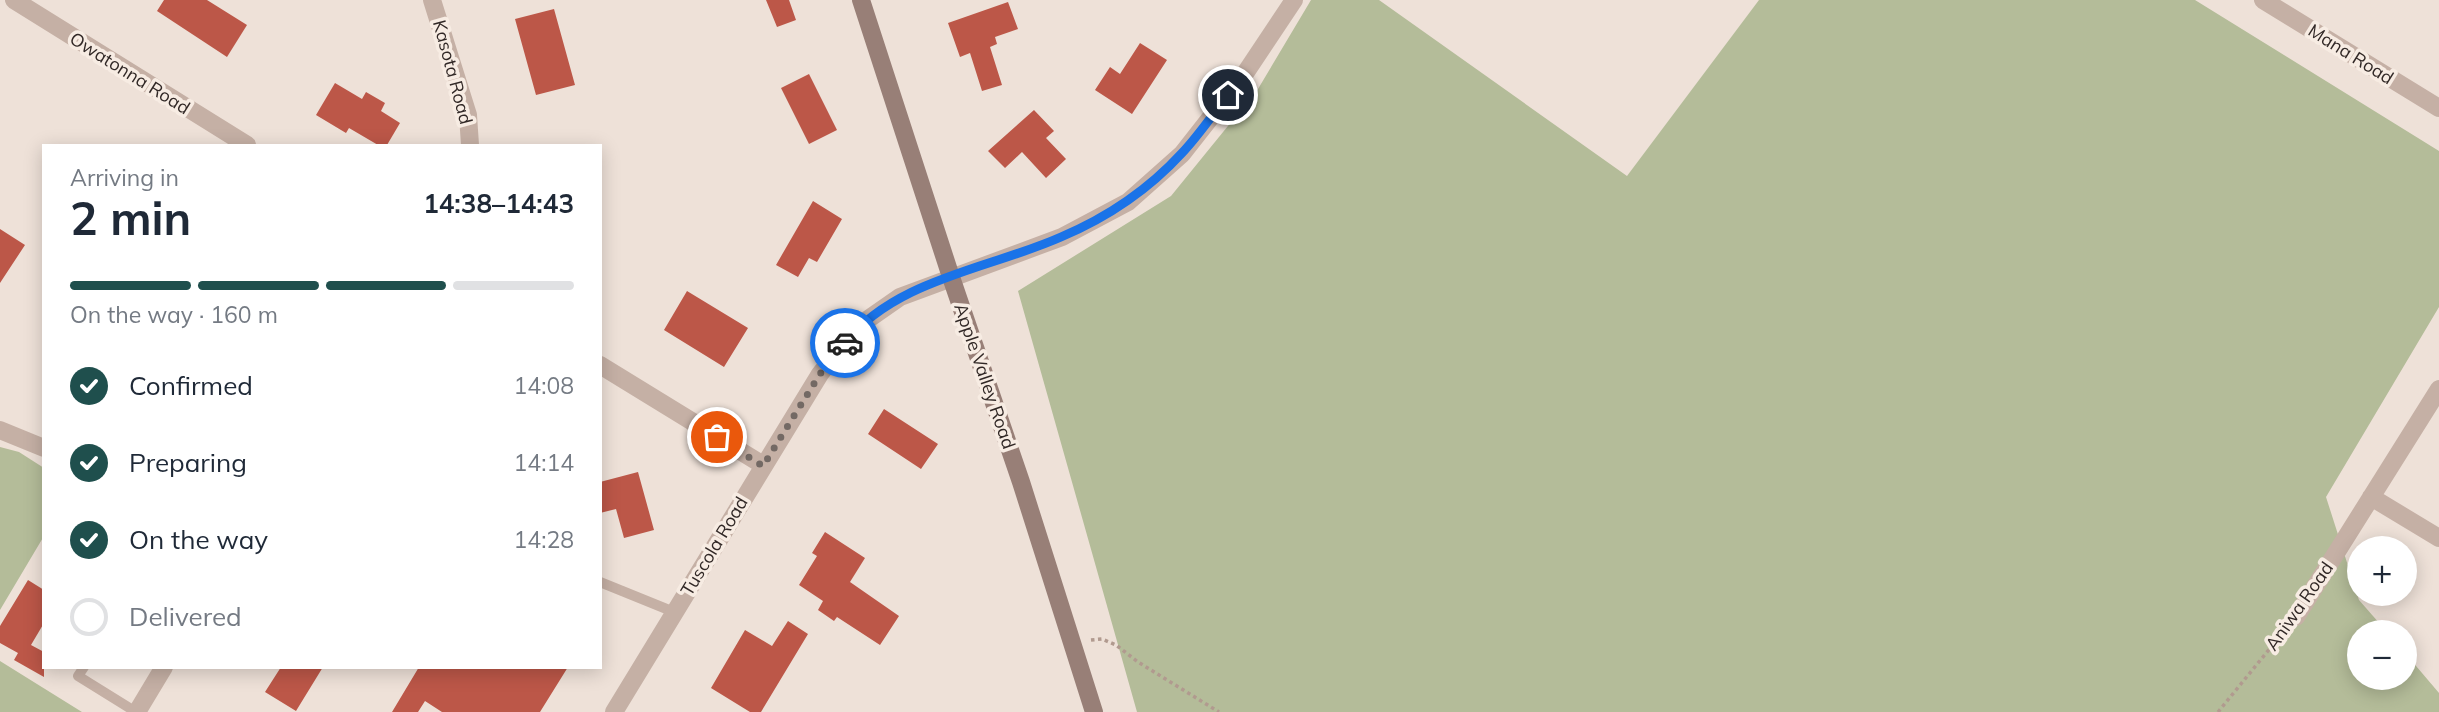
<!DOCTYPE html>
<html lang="en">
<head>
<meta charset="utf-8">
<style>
  :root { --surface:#fff; --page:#f6f6f7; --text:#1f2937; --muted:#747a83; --line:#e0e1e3; --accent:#1f4f4d }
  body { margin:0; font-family:Mulish,sans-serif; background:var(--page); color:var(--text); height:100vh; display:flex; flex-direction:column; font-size:26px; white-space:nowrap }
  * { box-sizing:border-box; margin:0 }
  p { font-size:23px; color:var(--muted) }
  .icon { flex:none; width:38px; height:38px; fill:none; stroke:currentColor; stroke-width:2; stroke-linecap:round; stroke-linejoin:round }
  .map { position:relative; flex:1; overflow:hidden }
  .panel { position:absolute; left:42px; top:144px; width:560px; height:525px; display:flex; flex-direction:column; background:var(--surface); border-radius:0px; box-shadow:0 4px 18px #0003 }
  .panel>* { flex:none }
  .controls { position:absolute; left:2347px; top:536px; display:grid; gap:14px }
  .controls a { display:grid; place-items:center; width:70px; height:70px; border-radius:50%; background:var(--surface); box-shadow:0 4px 18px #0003; font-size:35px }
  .pin { position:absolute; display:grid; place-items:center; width:60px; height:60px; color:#fff; margin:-30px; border:4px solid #fff; border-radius:50%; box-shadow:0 2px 7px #0007 }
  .courier { position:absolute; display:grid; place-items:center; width:70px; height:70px; margin:-35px; border:5px solid #1a73e8; border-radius:50%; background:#fff; color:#222; box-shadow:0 2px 9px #0007 }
  .head em { font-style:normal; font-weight:700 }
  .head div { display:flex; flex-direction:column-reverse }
  .head { display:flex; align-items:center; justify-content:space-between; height:119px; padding:0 28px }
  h1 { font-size:46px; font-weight:700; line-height:52px }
  .bar { display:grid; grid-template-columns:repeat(4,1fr); gap:10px 7px; align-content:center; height:84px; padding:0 28px }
  .bar i { height:9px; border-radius:5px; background:var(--line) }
  .bar .on { background:var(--accent) }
  .bar p { grid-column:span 4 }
  ol { padding:0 28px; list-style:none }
  li { display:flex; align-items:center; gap:21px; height:77px }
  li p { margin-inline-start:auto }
  li .icon { padding:7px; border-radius:50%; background:var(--accent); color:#fff; stroke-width:4 }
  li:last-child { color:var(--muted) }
  li i { width:38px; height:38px; border:4px solid var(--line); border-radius:50% }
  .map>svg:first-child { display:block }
  .green { fill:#b4bc99 }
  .building { fill:#bc5748 }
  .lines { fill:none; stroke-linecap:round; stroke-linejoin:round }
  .path { stroke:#b19a8f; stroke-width:3.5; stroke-dasharray:3.5 3.5; stroke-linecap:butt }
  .service { stroke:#c5b0a5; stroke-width:10 }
  .minor { stroke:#c5b0a5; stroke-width:18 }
  .tertiary { stroke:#c5b0a5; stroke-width:18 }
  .secondary { stroke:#987f77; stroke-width:18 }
  .done { stroke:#736964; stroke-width:7; stroke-dasharray:0 12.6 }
  .route { stroke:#1a73e8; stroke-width:9 }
  .labels { text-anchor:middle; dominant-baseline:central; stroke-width:7; stroke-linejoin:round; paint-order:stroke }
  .street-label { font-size:18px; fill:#312826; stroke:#f7ece3 }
</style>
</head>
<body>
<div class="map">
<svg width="2439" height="712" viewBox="0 0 2439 712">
  <rect width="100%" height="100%" fill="#eee1d8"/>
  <!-- green -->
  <path class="green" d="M1311,0H1379L1627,176L1759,0H2195L2439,151V307L2326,497L2359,600L2387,632H2359V677H2404L2405,653L2439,693V712H1137L1018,291L1171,196L1258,89Z
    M0,447L19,452L44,468V536L0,610Z
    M0,661L82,712H0Z"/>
  <!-- building -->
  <path class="building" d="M164,0H207L247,25L227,57L157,11Z
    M766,0H789L796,20L777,27Z
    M1008,2L1018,29L995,37L997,44L990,47L1002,85L982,91L970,53L960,57L948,23Z
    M554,9L575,85L536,95L515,19Z
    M1140,43L1167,60L1132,114L1095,90L1110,67L1120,74Z
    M809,74L837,130L809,144L781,88Z
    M335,83L362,99L366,92L385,103L381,111L400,123L387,145H378L349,128L346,133L316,115Z
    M1034,110L1054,131L1046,138L1066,159L1046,178L1022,152L1005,168L988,151Z
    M813,201L842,219L817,262L809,258L798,277L776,265Z
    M0,229L25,245L0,283Z
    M687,291L748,328L724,367L664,330Z
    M884,409L938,444L921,469L868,434Z
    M638,472L654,530L624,538L616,509L600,513V482Z
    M825,532L865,558L850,582L899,616L880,645L837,617L834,621L818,610L823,601L799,585L817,556L812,553Z
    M28,580L44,590V623L31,645L44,652V677L14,660L18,653L0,643V626Z
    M788,621L808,634L761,712H750L711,688L745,630L772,646Z
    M281,667H323L296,711L265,692Z
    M419,667H568L540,712H442L425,701L418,712H392Z"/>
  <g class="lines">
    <!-- path -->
    <path class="path" d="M1091,640L1102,639L1116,645L1138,662L1219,712
      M2218,712L2285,630"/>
    <!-- service -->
    <path class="service" d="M600,582L674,612
      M84,667L78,676L136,712"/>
    <!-- minor -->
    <path class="minor" d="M14,0L247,145
      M2263,0L2439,108
      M600,365L763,465
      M0,430L44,448
      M2371,497L2439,538
      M2296,617L2439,389"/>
    <!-- tertiary -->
    <path class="tertiary" d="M432,0L468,115L470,145
      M137,712L164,667
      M614,712L820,374L857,327L900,297L1062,237L1128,202L1182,154L1244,75L1294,0"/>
    <!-- secondary -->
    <path class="secondary" d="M861,0L951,277L1021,482L1094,712"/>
  </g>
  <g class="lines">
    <!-- done -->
    <path class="done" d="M717,437L763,466L820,374L845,343"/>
    <!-- route -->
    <path class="route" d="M845,343C896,279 989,269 1061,237C1106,218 1149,189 1182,153C1199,135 1213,114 1228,95"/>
  </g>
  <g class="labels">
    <!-- street labels -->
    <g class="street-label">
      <text transform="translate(2351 54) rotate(32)">Mana Road</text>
      <text transform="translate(453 72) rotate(75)">Kasota Road</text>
      <text transform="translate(130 73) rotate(32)">Owatonna Road</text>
      <text transform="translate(985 376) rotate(71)">Apple Valley Road</text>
      <text transform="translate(714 546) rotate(-59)">Tuscola Road</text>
      <text transform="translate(2299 606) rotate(-55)">Aniwa Road</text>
    </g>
  </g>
</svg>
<div class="controls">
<a>+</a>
<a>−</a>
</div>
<div class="pin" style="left:717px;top:437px;background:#ea580c"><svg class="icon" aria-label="bag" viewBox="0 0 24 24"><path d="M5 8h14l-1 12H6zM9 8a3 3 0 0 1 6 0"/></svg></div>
<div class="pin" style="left:1228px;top:95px;background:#1f2937"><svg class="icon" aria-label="home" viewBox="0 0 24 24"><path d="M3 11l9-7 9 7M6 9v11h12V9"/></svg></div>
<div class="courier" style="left:845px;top:343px"><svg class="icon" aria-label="car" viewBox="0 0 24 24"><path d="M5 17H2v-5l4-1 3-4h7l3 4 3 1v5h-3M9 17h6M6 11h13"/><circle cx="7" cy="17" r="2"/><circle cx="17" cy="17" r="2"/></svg></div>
<section class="panel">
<div class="head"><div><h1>2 min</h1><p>Arriving in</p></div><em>14:38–14:43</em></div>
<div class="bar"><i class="on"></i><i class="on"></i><i class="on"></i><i></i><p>On the way · 160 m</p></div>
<ol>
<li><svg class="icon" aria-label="check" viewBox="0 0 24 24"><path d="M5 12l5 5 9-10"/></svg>Confirmed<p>14:08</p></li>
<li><svg class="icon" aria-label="check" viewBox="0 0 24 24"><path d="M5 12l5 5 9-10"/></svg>Preparing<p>14:14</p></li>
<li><svg class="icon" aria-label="check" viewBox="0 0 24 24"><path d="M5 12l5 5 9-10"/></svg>On the way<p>14:28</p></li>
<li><i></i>Delivered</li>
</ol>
</section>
</div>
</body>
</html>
